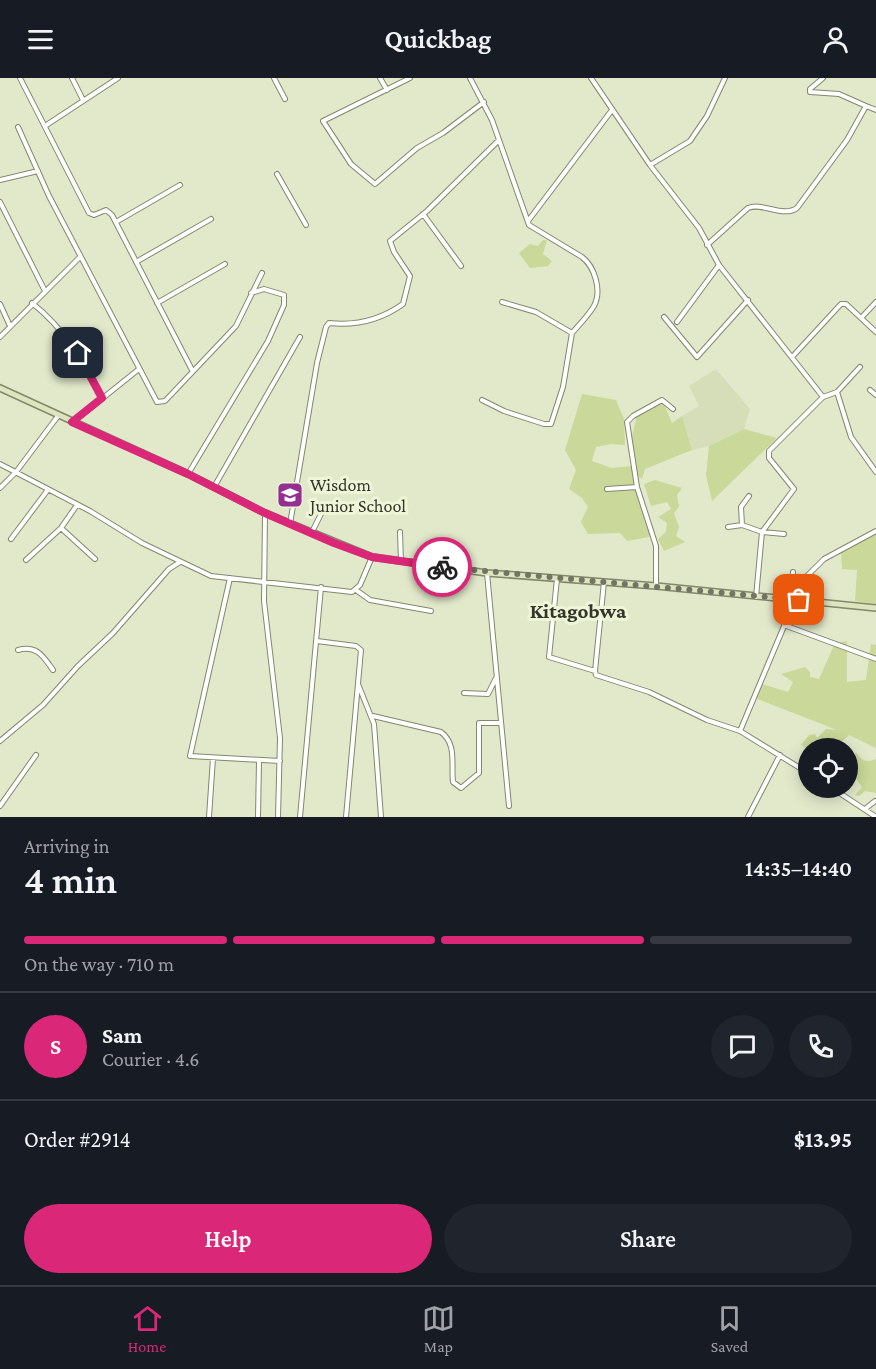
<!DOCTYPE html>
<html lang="en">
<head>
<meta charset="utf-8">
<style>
  :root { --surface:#171b24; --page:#20242c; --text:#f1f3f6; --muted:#9ea1a6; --line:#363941; --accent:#db2777 }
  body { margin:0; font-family:"Crimson Pro",serif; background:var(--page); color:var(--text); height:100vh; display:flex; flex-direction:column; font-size:22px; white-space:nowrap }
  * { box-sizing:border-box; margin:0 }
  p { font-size:20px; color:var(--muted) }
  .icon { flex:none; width:33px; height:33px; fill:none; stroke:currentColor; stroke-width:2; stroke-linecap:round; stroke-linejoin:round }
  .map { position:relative; height:739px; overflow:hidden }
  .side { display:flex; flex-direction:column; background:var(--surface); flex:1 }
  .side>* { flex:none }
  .tools { position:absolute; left:798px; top:660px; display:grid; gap:12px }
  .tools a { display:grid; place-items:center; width:60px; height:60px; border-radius:50%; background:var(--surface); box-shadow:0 3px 15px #0003; font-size:30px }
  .pin { position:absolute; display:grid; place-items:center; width:51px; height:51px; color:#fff; margin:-26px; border-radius:12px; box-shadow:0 3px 9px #0006 }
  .courier { position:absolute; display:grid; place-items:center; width:60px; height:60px; margin:-30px; border:4px solid #db2777; border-radius:50%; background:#fff; color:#222; box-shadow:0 2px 8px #0007 }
  .head em { font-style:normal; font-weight:600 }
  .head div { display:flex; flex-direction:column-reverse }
  .head { display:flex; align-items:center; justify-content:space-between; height:102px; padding:0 24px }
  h1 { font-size:39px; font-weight:600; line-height:45px }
  .bar { display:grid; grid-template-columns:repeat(4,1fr); gap:9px 6px; align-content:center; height:72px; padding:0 24px }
  .bar i { height:8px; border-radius:4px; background:var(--line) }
  .bar .current { background:var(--accent) }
  .bar p { grid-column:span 4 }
  .line { display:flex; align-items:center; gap:15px; padding:0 24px; border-top:2px solid var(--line) }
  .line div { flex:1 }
  .round { display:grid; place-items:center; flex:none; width:63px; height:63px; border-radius:32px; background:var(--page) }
  .button { display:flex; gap:12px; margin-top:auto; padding:12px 24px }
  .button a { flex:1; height:69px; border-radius:36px; background:var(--accent); color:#fff; font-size:24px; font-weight:600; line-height:69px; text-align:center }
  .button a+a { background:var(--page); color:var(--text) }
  header { display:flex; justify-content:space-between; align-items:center; height:78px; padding:0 24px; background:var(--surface); font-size:27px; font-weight:600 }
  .tab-bar { display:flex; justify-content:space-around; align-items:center; height:84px; border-top:2px solid var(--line); background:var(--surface); font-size:16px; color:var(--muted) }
  .tab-bar a { display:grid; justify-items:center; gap:3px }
  .tab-bar .current { color:var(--accent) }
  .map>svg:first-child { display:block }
  .built { fill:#d5deb9 }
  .green { fill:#cad899 }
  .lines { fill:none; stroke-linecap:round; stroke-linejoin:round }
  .street-casing { stroke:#81886c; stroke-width:6 }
  .secondary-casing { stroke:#81886c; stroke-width:8 }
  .street { stroke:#fff; stroke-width:4 }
  .secondary { stroke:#dee4bd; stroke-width:5 }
  .done { stroke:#717563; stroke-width:6; stroke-dasharray:0 10.8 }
  .route { stroke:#db2777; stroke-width:8 }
  .labels { text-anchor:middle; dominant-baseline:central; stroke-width:6; stroke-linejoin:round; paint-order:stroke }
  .poi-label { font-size:18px; fill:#34362b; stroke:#eff6d8; text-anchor:start }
  .quarter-label { font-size:21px; font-weight:bold; fill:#34362b; stroke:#eff6d8 }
</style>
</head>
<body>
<header><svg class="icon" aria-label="menu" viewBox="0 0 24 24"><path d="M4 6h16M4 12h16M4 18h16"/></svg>Quickbag<svg class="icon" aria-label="person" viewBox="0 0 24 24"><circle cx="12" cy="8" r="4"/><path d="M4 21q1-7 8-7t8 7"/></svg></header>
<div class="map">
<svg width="876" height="739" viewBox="0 0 876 739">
  <rect width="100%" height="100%" fill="#e2e9cb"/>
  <!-- built -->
  <path class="built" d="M716,291L750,331L744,351L709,368L692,372L682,338L699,328L689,308Z"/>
  <!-- green -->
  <path class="green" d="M543,162H547L543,176L552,183L548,188L530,190L519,175L530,166L538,168Z
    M582,316L616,322L624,341L625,367L611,366L596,369L592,383L612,390L631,388L650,453L649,459L627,463L620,455L588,456L581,444L588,429L582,420L569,411L576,392L565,372Z
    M663,324L672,345L682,338L692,372L645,391L642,401L636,397L631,363L637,337Z
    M744,351L777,360L712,423L706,397L709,368Z
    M655,402L682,410L677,417L679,429L674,435L679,449L676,458L685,464L664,473L658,461L666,454L667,445L658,439L671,431L667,424L651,428L644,406Z
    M876,454V526L855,523L857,492L842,491L841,473Z
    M847,563V604L866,602L871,566L876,567V670L849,657C837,670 815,677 801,667L809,657L815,656L817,660L826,651L837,652L755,620L762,606L788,614L793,604L781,596L805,589L810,594V599L819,601L835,565Z
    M856,674C862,683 866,685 876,681V715L865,713L859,718L855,717L862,709L853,696L848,693V685Z"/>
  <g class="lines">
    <defs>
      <path id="street" d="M20,0L89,135L94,137L106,132L112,137L192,292
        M72,0L83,22
        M274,0L285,21
        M380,0L387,12
        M410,0L323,43L351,86L375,106L417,70L443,55L484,24
        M470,0L492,42L529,147L582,179C595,189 602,213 594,228C588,238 579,247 572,255L536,234L502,224
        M591,0L650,87L699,150L719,187L823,319L837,314L851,359L876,394
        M866,28L876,32
        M45,48L118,0
        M18,49L49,118L157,324L165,323L236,248L262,195
        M650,87L690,63L707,38L725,0
        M277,96L306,147
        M0,102L38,93
        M0,124L45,213
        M423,136L461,188
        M528,143L612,32
        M116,144L180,107
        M707,167L748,130C763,124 783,140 797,130L847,62L866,28L839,16L810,14V11L823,0
        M136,184L211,141
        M32,225C65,251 83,283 102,320
        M157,225L225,186
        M0,226L10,248
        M664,239L697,279L748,222
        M861,240L876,224
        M677,244L719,187
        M0,259L80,179
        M793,278L841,226H846L876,254
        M870,312L876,317
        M837,314L860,289
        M482,322L504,333L544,346H551L563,309L572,255
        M73,344L139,291
        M0,386L90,433L142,465L211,498L352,514L360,507L372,479
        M188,396L268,263L284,227V217L264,211L251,215
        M214,409L300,259
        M0,410L16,394L58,338
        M607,411L637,409
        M265,435L264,523L280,660L278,739
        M290,446L317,285L326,249L329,245C356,248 382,241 403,226L410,198L394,174L390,163L427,133L499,62
        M742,447L741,429L749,418
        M728,449L742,447L762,454L756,519
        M61,450L95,481
        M312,454L323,432
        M400,454L401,484
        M784,456L762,454L794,411L769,380V373L823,319
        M11,461L47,413
        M26,482L61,450L77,427
        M446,489L447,463
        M487,495L509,728
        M806,499L824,481L876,453
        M230,500L190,678L280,683
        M557,501L549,579L595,593L596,597L649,614L707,642L740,653
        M656,508V468L637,409L627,344L633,338L662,322L673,331
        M356,512L370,522L431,533
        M790,521L793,494
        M795,522L740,653L808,695
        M784,547L876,581
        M317,563L356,568L361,572L346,739
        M18,572C37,567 43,578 53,592
        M595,593L604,504
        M358,606L374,646L381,739
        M464,615L488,616L496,600
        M373,638L441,654C457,666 451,686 453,704L461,710L479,695V645H500
        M0,663L43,627L78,588L113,555L169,491L180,484
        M832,710L876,739
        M0,728L36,677
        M865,731L875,723
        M209,739L213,680
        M258,739L259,683
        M300,739L321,509
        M748,739L780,677"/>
      <path id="secondary" d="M0,310L188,396L265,435L372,479L487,495L656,508L876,530"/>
    </defs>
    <!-- street casing -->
    <use href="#street" class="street-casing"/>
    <!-- secondary casing -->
    <use href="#secondary" class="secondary-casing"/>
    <!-- street -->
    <use href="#street" class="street"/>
    <!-- secondary -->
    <use href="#secondary" class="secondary"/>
  </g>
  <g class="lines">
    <!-- done -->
    <path class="done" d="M442,489L799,522"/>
    <!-- route -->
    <path class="route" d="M78,275L102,320L72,344L188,396L265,435L334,465L372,479L442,489"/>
  </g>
  <!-- icons -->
  <defs>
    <symbol id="school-square" viewBox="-11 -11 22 22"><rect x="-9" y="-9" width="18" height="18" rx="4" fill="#942e93" stroke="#eff6d8"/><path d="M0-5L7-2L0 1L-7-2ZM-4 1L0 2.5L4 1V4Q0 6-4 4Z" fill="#fff"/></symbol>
  </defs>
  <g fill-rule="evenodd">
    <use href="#school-square" x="275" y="402" width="30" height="30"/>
  </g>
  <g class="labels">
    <!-- poi labels -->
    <g class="poi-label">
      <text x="310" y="407">Wisdom<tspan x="310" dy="21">Junior School</tspan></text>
    </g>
    <!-- quarter labels -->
    <g class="quarter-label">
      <text x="578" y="533">Kitagobwa</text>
    </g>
  </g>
</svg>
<div class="tools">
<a><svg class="icon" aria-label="locate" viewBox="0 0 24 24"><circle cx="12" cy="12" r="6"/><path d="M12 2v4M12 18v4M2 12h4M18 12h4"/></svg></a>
</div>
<div class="pin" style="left:799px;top:522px;background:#ea580c"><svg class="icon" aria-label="bag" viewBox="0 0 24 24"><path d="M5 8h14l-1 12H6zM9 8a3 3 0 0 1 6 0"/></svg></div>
<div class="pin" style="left:78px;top:275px;background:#1f2937"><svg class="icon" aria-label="home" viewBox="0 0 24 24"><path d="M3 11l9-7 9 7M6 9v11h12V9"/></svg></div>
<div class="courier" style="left:442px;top:489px"><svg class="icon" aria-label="bike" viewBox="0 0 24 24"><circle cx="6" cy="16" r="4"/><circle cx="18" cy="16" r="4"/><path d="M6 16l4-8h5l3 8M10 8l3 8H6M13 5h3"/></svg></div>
</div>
<section class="side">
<div class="head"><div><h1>4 min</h1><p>Arriving in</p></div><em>14:35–14:40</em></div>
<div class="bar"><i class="current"></i><i class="current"></i><i class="current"></i><i></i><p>On the way · 710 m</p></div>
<div class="line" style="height:108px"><b class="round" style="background:var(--accent);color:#fff">S</b><div><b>Sam</b><p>Courier · 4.6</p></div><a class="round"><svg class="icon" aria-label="chat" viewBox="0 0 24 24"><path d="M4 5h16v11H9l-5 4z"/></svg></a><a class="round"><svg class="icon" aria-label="phone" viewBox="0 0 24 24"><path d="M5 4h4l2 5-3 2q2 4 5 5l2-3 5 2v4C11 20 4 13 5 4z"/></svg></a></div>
<div class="line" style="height:78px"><div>Order #2914</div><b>$13.95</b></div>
<div class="button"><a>Help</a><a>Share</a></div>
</section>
<nav class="tab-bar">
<a class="current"><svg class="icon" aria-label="home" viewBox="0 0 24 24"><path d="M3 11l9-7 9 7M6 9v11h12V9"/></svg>Home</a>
<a><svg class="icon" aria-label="map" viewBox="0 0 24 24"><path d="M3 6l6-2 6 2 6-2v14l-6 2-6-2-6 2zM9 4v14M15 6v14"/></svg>Map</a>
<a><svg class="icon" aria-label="saved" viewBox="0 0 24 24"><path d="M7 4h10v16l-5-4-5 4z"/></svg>Saved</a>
</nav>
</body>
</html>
